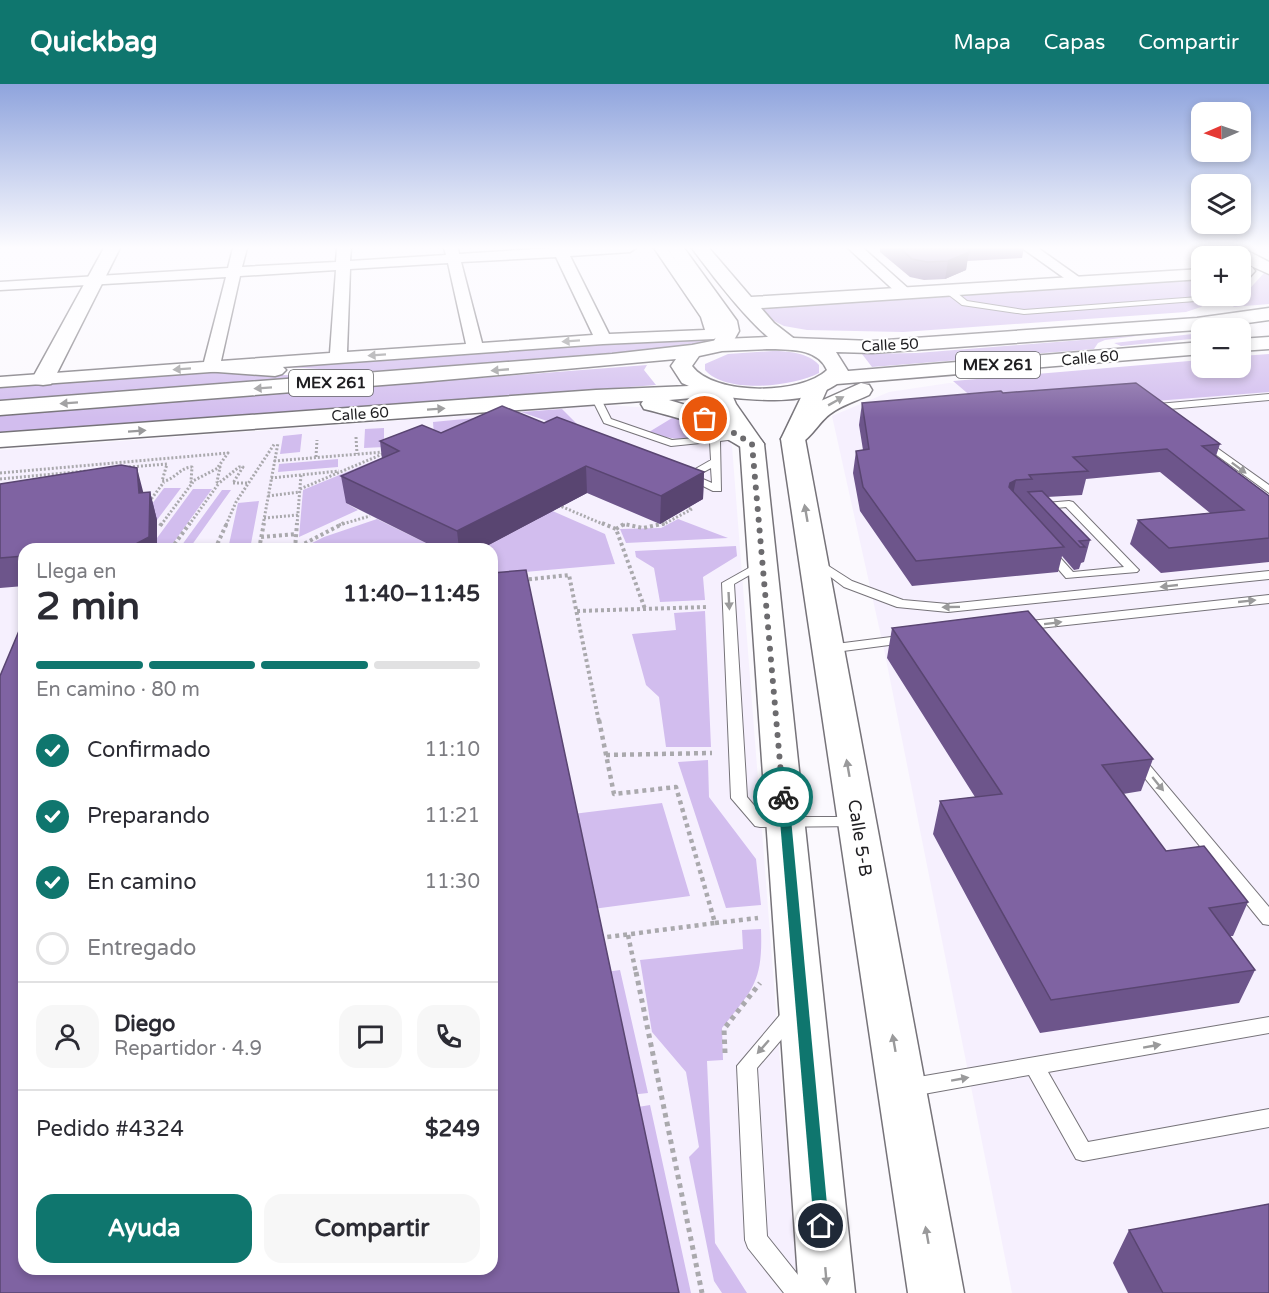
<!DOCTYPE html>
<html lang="es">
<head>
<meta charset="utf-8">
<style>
  :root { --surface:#fff; --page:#f7f7f7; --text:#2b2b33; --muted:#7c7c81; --line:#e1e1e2; --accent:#0f766e }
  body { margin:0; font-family:"Varela Round",sans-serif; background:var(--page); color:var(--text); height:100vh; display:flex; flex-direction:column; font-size:22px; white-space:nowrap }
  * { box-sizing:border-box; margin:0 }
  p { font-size:20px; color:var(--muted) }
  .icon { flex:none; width:33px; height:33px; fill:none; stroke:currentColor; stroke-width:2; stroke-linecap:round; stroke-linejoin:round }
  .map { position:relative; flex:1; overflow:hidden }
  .panel { position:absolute; left:18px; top:459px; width:480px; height:732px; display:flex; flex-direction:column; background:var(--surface); border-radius:18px; box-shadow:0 3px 9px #0003 }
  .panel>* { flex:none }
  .needle { width:39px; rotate:268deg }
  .buttons { position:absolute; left:1191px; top:18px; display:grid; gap:12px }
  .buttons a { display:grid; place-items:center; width:60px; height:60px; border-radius:12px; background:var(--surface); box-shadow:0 3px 9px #0003; font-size:30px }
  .pin { position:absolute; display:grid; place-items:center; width:51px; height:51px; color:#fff; margin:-26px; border:3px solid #fff; border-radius:50%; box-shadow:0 2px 6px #0007 }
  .courier { position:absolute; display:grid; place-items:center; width:60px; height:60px; margin:-30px; border:4px solid #0f766e; border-radius:50%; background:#fff; color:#222; box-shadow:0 2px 8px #0007 }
  .overview em { font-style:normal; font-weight:700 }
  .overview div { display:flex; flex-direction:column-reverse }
  .overview { display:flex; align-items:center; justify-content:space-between; height:102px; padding:0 18px }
  h1 { font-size:39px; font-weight:700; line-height:45px }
  .bar { display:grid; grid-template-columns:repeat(4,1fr); gap:9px 6px; align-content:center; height:72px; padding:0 18px }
  .bar i { height:8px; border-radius:4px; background:var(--line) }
  .bar .current { background:var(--accent) }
  .bar p { grid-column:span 4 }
  .line { display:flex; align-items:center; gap:15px; padding:0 18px; border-top:2px solid var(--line) }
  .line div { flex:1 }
  .round { display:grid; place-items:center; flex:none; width:63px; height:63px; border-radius:18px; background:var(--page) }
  ol { padding:0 18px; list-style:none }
  li { display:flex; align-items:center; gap:18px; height:66px }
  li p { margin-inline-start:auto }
  li .icon { padding:6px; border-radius:50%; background:var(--accent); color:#fff; stroke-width:4 }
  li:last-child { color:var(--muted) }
  li i { width:33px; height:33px; border:3px solid var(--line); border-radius:50% }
  .cta { display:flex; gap:12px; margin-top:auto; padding:12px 18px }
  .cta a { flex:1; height:69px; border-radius:18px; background:var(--accent); color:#fff; font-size:24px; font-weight:700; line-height:69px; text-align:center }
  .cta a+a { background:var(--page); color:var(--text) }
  header { display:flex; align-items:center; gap:36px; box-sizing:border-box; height:84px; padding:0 30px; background:var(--accent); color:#fff }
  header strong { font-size:28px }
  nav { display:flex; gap:33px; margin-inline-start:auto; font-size:21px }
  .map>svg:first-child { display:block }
  .built { fill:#f6f0fe; fill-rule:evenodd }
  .green { fill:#d2bdee }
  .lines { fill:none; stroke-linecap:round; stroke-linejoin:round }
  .service-casing { stroke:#767379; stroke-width:2 }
  .minor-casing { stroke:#767379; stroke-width:3 }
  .tertiary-casing { stroke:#767379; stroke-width:3 }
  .primary-casing { stroke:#767379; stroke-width:3 }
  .path-far3 { stroke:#aaa9ad; stroke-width:3; stroke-dasharray:2 2; stroke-linecap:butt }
  .path-far2 { stroke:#aaa9ad; stroke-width:4; stroke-dasharray:3 3; stroke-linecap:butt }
  .path-far1 { stroke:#aaa9ad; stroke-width:4.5; stroke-dasharray:4 4; stroke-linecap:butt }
  .path { stroke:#aaa9ad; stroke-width:5; stroke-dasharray:4.5 4.5; stroke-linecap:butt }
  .service { fill:#fff; fill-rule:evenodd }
  .minor { fill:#fff; fill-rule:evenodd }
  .tertiary { fill:#fff; fill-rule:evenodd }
  .primary { fill:#fff; fill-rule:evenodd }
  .wall { fill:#6d558b }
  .shaded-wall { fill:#594571 }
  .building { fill:#7f63a2; stroke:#594571; stroke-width:1.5 }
  .oneway { fill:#9a9a9b }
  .route { fill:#0f766e }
  .done { stroke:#6c6b6e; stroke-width:6; stroke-dasharray:0 10.8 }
  .labels { text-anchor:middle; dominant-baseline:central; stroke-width:4.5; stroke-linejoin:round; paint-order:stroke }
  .far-street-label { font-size:15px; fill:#1f1e21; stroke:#fff }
  .shield { fill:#fff; stroke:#626264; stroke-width:1.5 }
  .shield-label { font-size:16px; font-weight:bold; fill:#1f1e21 }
  .street-label { font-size:18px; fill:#1f1e21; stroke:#fff }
</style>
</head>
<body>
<header>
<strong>Quickbag</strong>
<nav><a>Mapa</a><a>Capas</a><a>Compartir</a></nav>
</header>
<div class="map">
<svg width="1269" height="1209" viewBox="0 0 1269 1209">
  <rect width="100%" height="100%" fill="#fbf9fe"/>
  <!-- built -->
  <path class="built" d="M949,299L1139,312L1269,301V1209H1012L885,570L832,332L889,308Z
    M606,321L653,324L699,337L728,354L732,362L798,1209H0V366ZM24,465H492V1185H24Z"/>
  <!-- green -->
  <path class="green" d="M1264,189H1269V220L1233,223Z
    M1201,194L1202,212H1215L1201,223L1186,228L903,248L807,246L784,242L768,234L761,224L929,214Z
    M1201,249V254L1121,262L1114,259Z
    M1144,251L1105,256L1098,259L1094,265L872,283L862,270L917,269Z
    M710,253L712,256L703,260L666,266L506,279L367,288L287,283L291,281Z
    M773,267C788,267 809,269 819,281V289C792,303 726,310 705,286V280L728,270Z
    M1269,270V308L992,330L953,297L1201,276L1202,284H1240L1241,272Z
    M647,281L644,286L656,301L0,350V331Z
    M212,288L332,293L0,317V304Z
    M562,325L582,345L573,346L521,328Z
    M507,331L346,419L358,426L299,453L303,406L434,352L433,338Z
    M677,331L710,344L711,347C694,360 667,355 649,348Z
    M384,344V363L364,364L365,345Z
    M302,350L300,368L280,370L283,352Z
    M338,375V383L278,388L279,380Z
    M164,404H181L157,436L147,437L146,428Z
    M193,405H212L169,465H157V454Z
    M222,406H231L189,465H179Z
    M259,417L250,465H228L238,419Z
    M548,425L605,450L615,480L492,491V465H481L538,435Z
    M377,435L438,465H300L324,453Z
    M678,435L728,454L626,459L620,445L661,444Z
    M736,462L737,472L703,493L705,516L660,518L654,484L636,473L635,467Z
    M705,527L711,663H666L659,613L646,601L632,550L676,546L674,529Z
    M708,676L709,713L756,775L761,821L726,824L678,678Z
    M662,719L690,812L593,825L573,730Z
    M761,845C763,898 753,905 722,944L723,976L707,977L715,1159L747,1209H722L714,1197L689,1073L699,1063L686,988L652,948L640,876L743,865L742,846Z
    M620,886L648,1009L630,1011L606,888Z
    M650,1021L691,1209H671L632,1024Z"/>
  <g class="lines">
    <defs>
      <path id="service" d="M945,204H951L967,217L1024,226L1212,212L1226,213L1222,215L1024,230L962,221L945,208Z
        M1269,310V316L1158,326L1153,323L1158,320Z
        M593,311H599L611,335L672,356L743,350V354L720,357L721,407H713L683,392L711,376L710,358L671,362L604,339L591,313ZM711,384L712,399L696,392Z
        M1203,354L1269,401V409L1200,359V355Z
        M1069,417L1073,418L1137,484L1139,486L1137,488L1066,494L1006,425L1011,422ZM1066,423L1124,483L1073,488L1019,428Z
        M816,474L852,497L903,516L948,520L1269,487V495L948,528L897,523L844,503L812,479L810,477L812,475Z
        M763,476L767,477L769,479L767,481L734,500L747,713L764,733H856L861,734L864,738L861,742L760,743L755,742L731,714L722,499Z
        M1269,511V519L1021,546L1015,542L1021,538Z
        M907,551L913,555L912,558L828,569L822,565L828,561Z
        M1136,669L1141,671L1269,823V841L1263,840L1131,677L1129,674Z
        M792,922L799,925L801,930L799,935L757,984L767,1152L806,1201L809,1209H784L748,1164L745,1156L737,982L785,925Z
        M1269,933V949L1048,988L1088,1058L1269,1025V1043L1083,1077L1076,1075L1029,991L907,1013L900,1010L897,1004L900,998L907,995Z"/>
      <path id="minor" d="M233,164H247L242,183L336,178L337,164H351L350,177L446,171L444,164H458L459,170L552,164H636L630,168L570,172L609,250L705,246L701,233L654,164H667L717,233L722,250L714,255L603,260L0,303V293L204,278L226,193L0,206V198L228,184ZM556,173L593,251L482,259L461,178ZM448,179L466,260L347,268L350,185ZM336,186L330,269L221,277L240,192Z
        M848,164H863L910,206L912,209L910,212H900Z
        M1022,164H1038L1086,198L1084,201H1074Z"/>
      <path id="tertiary" d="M104,164H120L54,295L51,300L43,301L35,300L32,295Z
        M667,164H684L737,237L739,247L729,265H715L712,261L719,247L717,237Z
        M692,164H709L751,213L1202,185V195L761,224L774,239L801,260L798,264C793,265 789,266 784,264C759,253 710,189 692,164Z
        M1220,164H1242L1269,178V190L1240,177V172H1232Z
        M817,296L825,298L828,303L805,355L964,1209H908L781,355L806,303L809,298Z
        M720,300L728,302L736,320L764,360L855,1209H799L740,360L714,320L709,307L712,302Z"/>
      <path id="primary" d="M1246,182L1252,183L1255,187L1246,197L1240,198V183Z
        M1269,224V236L1197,246L872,269L836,268L848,287L1202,258V270L837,300C805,322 760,316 724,313C706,312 686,315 669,316L712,329L760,355L764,360L760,365L752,367L744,365C707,342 685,335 644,325L641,320L643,317L0,363V349L596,306L689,302L682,299L671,282L676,275L421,298L0,331V317L612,270L692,261L722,255L767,253L872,257L1197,234ZM767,265C788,266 817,263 827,286C801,311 714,312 692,282L699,272L722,267Z
        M1269,253V265L1240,267V255Z
        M211,277L275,280L282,282L286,286L282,290L275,292L204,287L201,283L204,279Z
        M861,299L869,301L872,306L869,311C856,317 840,322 830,330C814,342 807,366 785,360L781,355L785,350L814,320Z"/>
    </defs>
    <!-- service casing -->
    <use href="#service" class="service-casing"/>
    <!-- minor casing -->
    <use href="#minor" class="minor-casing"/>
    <!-- tertiary casing -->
    <use href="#tertiary" class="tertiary-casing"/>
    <!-- primary casing -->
    <use href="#primary" class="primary-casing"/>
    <!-- path-far3 -->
    <path class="path-far3" d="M356,353L357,370
      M316,373L317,356
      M274,377L384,368
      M129,383L167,380L162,397C174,397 180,383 192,383L191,398L220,383L217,398L219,399L239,383H243L233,399
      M0,389L228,369L218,383
      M271,394L339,387
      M0,395L86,387
      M233,399H249
      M300,405L385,369
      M268,412L300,408
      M149,418L164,398
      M558,421L605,441
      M264,434L298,431
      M161,441L193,398
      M189,441L219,399
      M226,441L236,418L275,359
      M263,441L278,359
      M297,441L301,391
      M339,441L370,432
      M623,441H627
      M662,441L692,425L689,424"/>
    <!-- path-far2 -->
    <path class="path-far2" d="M602,439L616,445L645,525
      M160,442L162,439
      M616,445L624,440L643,444L666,439
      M261,453L296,450
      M171,465L190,439
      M215,465L227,439
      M259,465L264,439
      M294,465L344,439
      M295,465L297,439
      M523,496L569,491L599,638
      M577,527L707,523"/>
    <!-- path-far1 -->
    <path class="path-far1" d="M599,636L614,710L676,703L715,839L600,854
      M606,671L712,669
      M715,839L758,834
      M628,851L636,889"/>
    <!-- path -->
    <path class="path" d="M636,888L702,1209
      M725,969L724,945L760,899"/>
    <!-- service -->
    <use href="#service" class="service"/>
    <!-- minor -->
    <use href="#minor" class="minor"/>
    <!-- tertiary -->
    <use href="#tertiary" class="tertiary"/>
    <!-- primary -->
    <use href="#primary" class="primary"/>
  </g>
  <!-- wall -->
  <path class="wall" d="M880,164H1024L1022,174L967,177L966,186L945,195L924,196L910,193L880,168Z
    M1003,309L1220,360L1216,372L1269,412V478L1161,489L1130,460L1138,436L1210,429L1160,388L1086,395L1082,411L1047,413L1090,456L1084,478L1081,479L1079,485L1074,486L1062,472L1058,488L912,502L860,427L853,389L856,367L863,366L859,341L862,319Z
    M544,339L704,388L703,415L660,440L587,409L481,465H438L346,419L341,392L382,375L380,357L441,349Z
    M0,400L144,409L150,408L157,436V465H24V502L0,504Z
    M892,544L1153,675L1141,707L1123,710L1166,767L1248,818L1233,852H1230L1255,886L1239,919L1040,949L933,750L940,717L975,713L887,574Z
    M1129,1146L1269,1209H1128L1113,1179Z"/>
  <!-- shaded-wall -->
  <path class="shaded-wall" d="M969,168L966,186L945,195L948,177Z
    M586,382L587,409L481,465H459L457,447Z
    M137,384L144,411L139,409Z
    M704,388L703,415L660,440L661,412Z
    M1016,396L1011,420L1005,423L1010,399Z
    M150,408L157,436V465H133L132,462Z"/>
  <!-- building -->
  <path class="building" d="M900,164H969V168L948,177L927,178L912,175Z
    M1136,299L1220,360L1202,362L1269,412V454L1169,464L1138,436L1244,426L1167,365L1073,373L1088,387L1029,391L1032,395L1016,396L1010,399L1009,403L1064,463L916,477L863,403L856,367L869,365L862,319L1001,307L1003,309Z
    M502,322L544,339L557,333L704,388L661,412L586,382L457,447L341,392L399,367L380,357L422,341L441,349Z
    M121,381L137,384L139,409L150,408L149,453L132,462L97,465H24V472L0,474V400Z
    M1042,407L1090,456L1079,457L1085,463H1080L1028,408Z
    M526,486L679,1209H0V592L24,535V1185H492V489Z
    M1028,527L1153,675L1102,681L1166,767L1204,762L1248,818L1209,824L1255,886L1051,916L940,717L1002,710L892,544Z
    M1269,1120V1209H1163L1129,1146Z"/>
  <!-- one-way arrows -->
  <defs><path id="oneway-solid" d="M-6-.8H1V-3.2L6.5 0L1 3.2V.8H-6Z" transform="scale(1.5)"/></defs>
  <g class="oneway">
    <use href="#oneway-solid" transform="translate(571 257) rotate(176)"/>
    <use href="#oneway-solid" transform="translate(377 271) rotate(176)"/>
    <use href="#oneway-solid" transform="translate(182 285) rotate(176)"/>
    <use href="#oneway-solid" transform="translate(500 286) rotate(175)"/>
    <use href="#oneway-solid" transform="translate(263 304) rotate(176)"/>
    <use href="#oneway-solid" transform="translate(836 317) rotate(-29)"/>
    <use href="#oneway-solid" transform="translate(69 319) rotate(176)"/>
    <use href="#oneway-solid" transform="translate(436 325) rotate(-4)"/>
    <use href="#oneway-solid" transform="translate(137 347) rotate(-4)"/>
    <use href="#oneway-solid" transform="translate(1239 384) rotate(37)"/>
    <use href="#oneway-solid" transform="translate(806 429) rotate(-100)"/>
    <use href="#oneway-solid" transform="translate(1169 502) rotate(174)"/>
    <use href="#oneway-solid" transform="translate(729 517) rotate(87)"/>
    <use href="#oneway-solid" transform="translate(1247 517) rotate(-6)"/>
    <use href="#oneway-solid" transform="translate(951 523) rotate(179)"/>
    <use href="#oneway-solid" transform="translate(1053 539) rotate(-7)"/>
    <use href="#oneway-solid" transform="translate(848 684) rotate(-100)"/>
    <use href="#oneway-solid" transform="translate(1158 700) rotate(51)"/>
    <use href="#oneway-solid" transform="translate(894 959) rotate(-100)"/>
    <use href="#oneway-solid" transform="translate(1152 962) rotate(-10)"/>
    <use href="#oneway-solid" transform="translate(763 963) rotate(131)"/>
    <use href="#oneway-solid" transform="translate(960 995) rotate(-10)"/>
    <use href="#oneway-solid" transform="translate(927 1151) rotate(-100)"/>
    <use href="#oneway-solid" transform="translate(826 1192) rotate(85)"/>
  </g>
  <!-- sky -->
  <linearGradient id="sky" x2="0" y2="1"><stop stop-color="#8fa4dd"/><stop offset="0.49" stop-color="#fdfcff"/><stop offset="1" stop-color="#fdfcff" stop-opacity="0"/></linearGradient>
  <rect width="1269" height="334" fill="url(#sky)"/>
  <!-- route -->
  <path class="route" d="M783,709L789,713L829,1142L827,1147L821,1150L816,1147L814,1142L778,713Z"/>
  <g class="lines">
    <!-- done -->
    <path class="done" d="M705,335L716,338L752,360L783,713"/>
  </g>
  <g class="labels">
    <!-- far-street labels -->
    <g class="far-street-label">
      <text transform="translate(890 261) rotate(-3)">Calle 50</text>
      <text transform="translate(1090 274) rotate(-5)">Calle 60</text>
      <text transform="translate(360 330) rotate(-4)">Calle 60</text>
    </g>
    <!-- shield labels -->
    <g class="shield">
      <rect x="956" y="268" width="84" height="26" rx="4.5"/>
      <rect x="289" y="286" width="84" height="26" rx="4.5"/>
    </g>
    <g class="shield-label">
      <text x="998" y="281">MEX 261</text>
      <text x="331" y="299">MEX 261</text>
    </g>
    <!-- street labels -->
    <g class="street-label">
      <text transform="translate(860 754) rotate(81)">Calle 5-B</text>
    </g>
  </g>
</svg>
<div class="buttons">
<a><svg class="needle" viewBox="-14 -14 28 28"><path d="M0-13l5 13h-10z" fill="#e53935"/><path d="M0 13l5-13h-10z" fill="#7c7c81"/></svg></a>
<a><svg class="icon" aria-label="layers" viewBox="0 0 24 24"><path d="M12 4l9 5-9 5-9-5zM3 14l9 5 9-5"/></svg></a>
<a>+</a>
<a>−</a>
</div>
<div class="pin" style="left:705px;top:335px;background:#ea580c"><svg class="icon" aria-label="bag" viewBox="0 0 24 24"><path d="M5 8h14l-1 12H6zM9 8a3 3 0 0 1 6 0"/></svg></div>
<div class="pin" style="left:821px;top:1142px;background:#1f2937"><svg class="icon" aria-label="home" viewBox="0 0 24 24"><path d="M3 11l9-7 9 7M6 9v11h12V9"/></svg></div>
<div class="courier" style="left:783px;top:713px"><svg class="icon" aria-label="bike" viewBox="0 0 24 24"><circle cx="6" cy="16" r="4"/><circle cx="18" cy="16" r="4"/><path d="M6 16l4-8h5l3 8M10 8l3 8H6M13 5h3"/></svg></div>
<section class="panel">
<div class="overview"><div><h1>2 min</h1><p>Llega en</p></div><em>11:40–11:45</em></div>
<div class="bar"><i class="current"></i><i class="current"></i><i class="current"></i><i></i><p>En camino · 80 m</p></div>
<ol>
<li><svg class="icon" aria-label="check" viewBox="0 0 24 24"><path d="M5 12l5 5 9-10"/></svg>Confirmado<p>11:10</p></li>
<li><svg class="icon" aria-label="check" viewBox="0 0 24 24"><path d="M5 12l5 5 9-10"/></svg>Preparando<p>11:21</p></li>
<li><svg class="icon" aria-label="check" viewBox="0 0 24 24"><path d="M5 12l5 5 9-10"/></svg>En camino<p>11:30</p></li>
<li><i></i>Entregado</li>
</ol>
<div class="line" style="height:108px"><a class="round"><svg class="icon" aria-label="person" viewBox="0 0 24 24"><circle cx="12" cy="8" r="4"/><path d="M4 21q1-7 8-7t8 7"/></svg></a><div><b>Diego</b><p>Repartidor · 4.9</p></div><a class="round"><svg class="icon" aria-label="chat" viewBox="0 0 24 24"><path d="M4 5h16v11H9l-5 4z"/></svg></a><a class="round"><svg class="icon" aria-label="phone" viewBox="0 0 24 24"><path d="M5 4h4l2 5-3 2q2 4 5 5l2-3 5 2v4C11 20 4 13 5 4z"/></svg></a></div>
<div class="line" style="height:78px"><div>Pedido #4324</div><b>$249</b></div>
<div class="cta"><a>Ayuda</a><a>Compartir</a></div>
</section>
</div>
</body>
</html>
